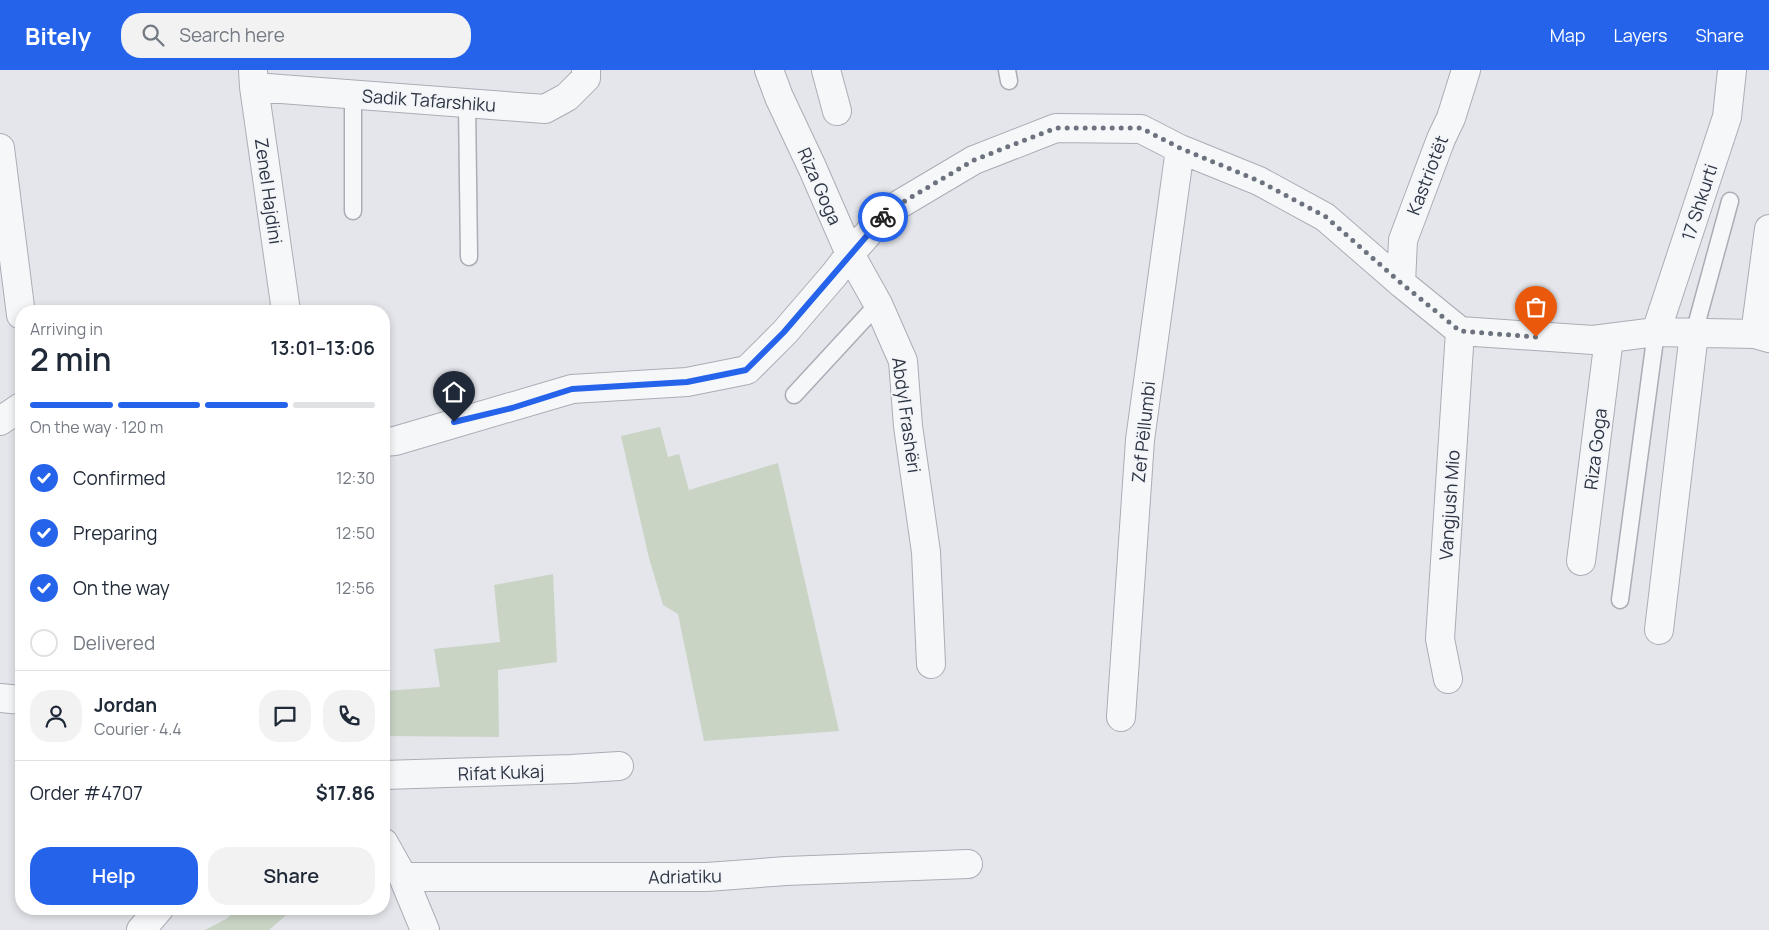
<!DOCTYPE html>
<html lang="en">
<head>
<meta charset="utf-8">
<style>
  :root { --surface:#fff; --page:#f2f2f3; --text:#1f2937; --muted:#747a83; --line:#e0e1e3; --accent:#2563eb }
  body { margin:0; font-family:Manrope,sans-serif; background:var(--page); color:var(--text); height:100vh; display:flex; flex-direction:column; font-size:19px; white-space:nowrap }
  * { box-sizing:border-box; margin:0 }
  p { font-size:16px; color:var(--muted) }
  .icon { flex:none; width:28px; height:28px; fill:none; stroke:currentColor; stroke-width:2; stroke-linecap:round; stroke-linejoin:round }
  .map { position:relative; flex:1; overflow:hidden }
  .panel { position:absolute; left:15px; top:235px; width:375px; height:610px; display:flex; flex-direction:column; background:var(--surface); border-radius:20px; box-shadow:0 2px 8px #0003 }
  .panel>* { flex:none }
  .pin { position:absolute; display:grid; place-items:center; width:42px; height:42px; color:#fff; margin:-51px -21px; border-radius:50% 50% 50% 0; rotate:-45deg; box-shadow:0 0 5px #0007 }
  .pin .icon { rotate:45deg }
  .courier { position:absolute; display:grid; place-items:center; width:50px; height:50px; margin:-25px; border:4px solid #2563eb; border-radius:50%; background:#fff; color:#222; box-shadow:0 1px 6px #0007 }
  .summary em { font-style:normal; font-weight:600 }
  .summary div { display:flex; flex-direction:column-reverse }
  .summary { display:flex; align-items:center; justify-content:space-between; height:85px; padding:0 15px }
  h1 { font-size:32px; font-weight:600; line-height:38px }
  .bar { display:grid; grid-template-columns:repeat(4,1fr); gap:8px 5px; align-content:center; height:60px; padding:0 15px }
  .bar i { height:6px; border-radius:4px; background:var(--line) }
  .bar .selected { background:var(--accent) }
  .bar p { grid-column:span 4 }
  .line { display:flex; align-items:center; gap:12px; padding:0 15px; border-top:1px solid var(--line) }
  .line div { flex:1 }
  .round { display:grid; place-items:center; flex:none; width:52px; height:52px; border-radius:20px; background:var(--page) }
  ol { padding:0 15px; list-style:none }
  li { display:flex; align-items:center; gap:15px; height:55px }
  li p { margin-inline-start:auto }
  li .icon { padding:5px; border-radius:50%; background:var(--accent); color:#fff; stroke-width:4 }
  li:last-child { color:var(--muted) }
  li i { width:28px; height:28px; border:2px solid var(--line); border-radius:50% }
  .button { display:flex; gap:10px; margin-top:auto; padding:10px 15px }
  .button a { flex:1; height:58px; border-radius:20px; background:var(--accent); color:#fff; font-size:20px; font-weight:600; line-height:58px; text-align:center }
  .button a+a { background:var(--page); color:var(--text) }
  header { display:flex; align-items:center; gap:30px; box-sizing:border-box; height:70px; padding:0 25px; background:var(--accent); color:#fff }
  header strong { font-size:24px }
  nav { display:flex; gap:28px; margin-inline-start:auto; font-size:18px }
  .search { width:350px; height:45px; background:var(--page); display:flex; align-items:center; gap:12px; box-sizing:border-box; padding:0 18px; border-radius:20px; color:var(--muted); font-size:19px }
  .map>svg:first-child { display:block }
  .green { fill:#c9d4c5 }
  .lines { fill:none; stroke-linecap:round; stroke-linejoin:round }
  .service-casing { stroke:#a9adb5; stroke-width:19 }
  .minor-casing { stroke:#a9adb5; stroke-width:30 }
  .service { stroke:#f6f7f9; stroke-width:16 }
  .minor { stroke:#f6f7f9; stroke-width:28 }
  .done { stroke:#6c727e; stroke-width:5; stroke-dasharray:0 9 }
  .route { stroke:#2563eb; stroke-width:6 }
  .labels { text-anchor:middle; dominant-baseline:central; stroke-width:4; stroke-linejoin:round; paint-order:stroke }
  .street-label { font-size:18px; fill:#2c3443; stroke:#f3f5f8 }
</style>
</head>
<body>
<header>
<strong>Bitely</strong>
<div class="search"><svg class="icon" aria-label="search" viewBox="0 0 24 24"><circle cx="10" cy="10" r="6"/><path d="M15 15l6 6"/></svg>Search here</div>
<nav><a>Map</a><a>Layers</a><a>Share</a></nav>
</header>
<div class="map">
<svg width="1769" height="860" viewBox="0 0 1769 860">
  <rect width="100%" height="100%" fill="#e4e6eb"/>
  <!-- green -->
  <path class="green" d="M660,357L668,387L679,384L689,420L778,393L839,661L704,671L678,544L663,535L649,488L621,366Z
    M553,504L557,592L498,600L499,667L384,666V621L440,617L434,579L500,572L494,515Z
    M237,839H293L269,860H205L226,849Z"/>
  <g class="lines">
    <defs>
      <path id="service" d="M1007,0L1009,11
        M467,33L469,187
        M353,141V24
        M1694,263L1730,131
        M794,325L878,234
        M1620,530L1656,262"/>
      <path id="minor" d="M253,0L254,17L286,241
        M769,0L779,27L812,97L850,184L888,141L974,90L1056,58L1141,59L1180,79L1259,111L1325,147L1401,213L1460,261L1593,270L1656,262L1755,264L1769,268
        M826,0L837,41
        M254,17L545,39L567,27L586,8V0
        M0,78L21,245
        M1401,213L1403,170L1441,69L1451,48L1466,0
        M1656,262L1727,47L1732,0
        M1755,264L1769,159
        M0,351L21,337
        M384,372L395,371L572,319L687,312L747,300L785,262L834,205L850,184L878,234L903,291L908,356L926,482L931,594
        M1581,491L1609,268
        M1659,560L1694,263
        M1448,609L1440,569L1460,261
        M0,628L21,630
        M1121,647L1140,370L1180,79
        M384,705L571,699L619,696
        M384,773L403,807L425,860
        M403,807H707L786,801L968,794
        M141,860L159,839"/>
    </defs>
    <!-- service casing -->
    <use href="#service" class="service-casing"/>
    <!-- minor casing -->
    <use href="#minor" class="minor-casing"/>
    <!-- service -->
    <use href="#service" class="service"/>
    <!-- minor -->
    <use href="#minor" class="minor"/>
  </g>
  <g class="lines">
    <!-- done -->
    <path class="done" d="M883,147L888,141L974,90L1056,58H1141L1180,78L1259,111L1326,147L1401,213L1460,261L1536,267"/>
    <!-- route -->
    <path class="route" d="M454,352L512,338L572,319L687,312L746,300L784,262L883,147"/>
  </g>
  <g class="labels">
    <!-- street labels -->
    <g class="street-label">
      <text transform="translate(429 30) rotate(4)">Sadik Tafarshiku</text>
      <text transform="translate(1427 105) rotate(-69)">Kastriotët</text>
      <text transform="translate(820 116) rotate(66)">Riza Goga</text>
      <text transform="translate(269 121) rotate(82)">Zenel Hajdini</text>
      <text transform="translate(1699 132) rotate(-72)">17 Shkurti</text>
      <text transform="translate(907 345) rotate(82)">Abdyl Frashëri</text>
      <text transform="translate(1143 362) rotate(-84)">Zef Pëllumbi</text>
      <text transform="translate(1595 379) rotate(-83)">Riza Goga</text>
      <text transform="translate(1449 435) rotate(-86)">Vangjush Mio</text>
      <text transform="translate(501 702) rotate(-2)">Rifat Kukaj</text>
      <text transform="translate(685 806) rotate(-1)">Adriatiku</text>
    </g>
  </g>
</svg>
<div class="pin" style="left:1536px;top:267px;background:#ea580c"><svg class="icon" aria-label="bag" viewBox="0 0 24 24"><path d="M5 8h14l-1 12H6zM9 8a3 3 0 0 1 6 0"/></svg></div>
<div class="pin" style="left:454px;top:352px;background:#1f2937"><svg class="icon" aria-label="home" viewBox="0 0 24 24"><path d="M3 11l9-7 9 7M6 9v11h12V9"/></svg></div>
<div class="courier" style="left:883px;top:147px"><svg class="icon" aria-label="bike" viewBox="0 0 24 24"><circle cx="6" cy="16" r="4"/><circle cx="18" cy="16" r="4"/><path d="M6 16l4-8h5l3 8M10 8l3 8H6M13 5h3"/></svg></div>
<section class="panel">
<div class="summary"><div><h1>2 min</h1><p>Arriving in</p></div><em>13:01–13:06</em></div>
<div class="bar"><i class="selected"></i><i class="selected"></i><i class="selected"></i><i></i><p>On the way · 120 m</p></div>
<ol>
<li><svg class="icon" aria-label="check" viewBox="0 0 24 24"><path d="M5 12l5 5 9-10"/></svg>Confirmed<p>12:30</p></li>
<li><svg class="icon" aria-label="check" viewBox="0 0 24 24"><path d="M5 12l5 5 9-10"/></svg>Preparing<p>12:50</p></li>
<li><svg class="icon" aria-label="check" viewBox="0 0 24 24"><path d="M5 12l5 5 9-10"/></svg>On the way<p>12:56</p></li>
<li><i></i>Delivered</li>
</ol>
<div class="line" style="height:90px"><a class="round"><svg class="icon" aria-label="person" viewBox="0 0 24 24"><circle cx="12" cy="8" r="4"/><path d="M4 21q1-7 8-7t8 7"/></svg></a><div><b>Jordan</b><p>Courier · 4.4</p></div><a class="round"><svg class="icon" aria-label="chat" viewBox="0 0 24 24"><path d="M4 5h16v11H9l-5 4z"/></svg></a><a class="round"><svg class="icon" aria-label="phone" viewBox="0 0 24 24"><path d="M5 4h4l2 5-3 2q2 4 5 5l2-3 5 2v4C11 20 4 13 5 4z"/></svg></a></div>
<div class="line" style="height:65px"><div>Order #4707</div><b>$17.86</b></div>
<div class="button"><a>Help</a><a>Share</a></div>
</section>
</div>
</body>
</html>
